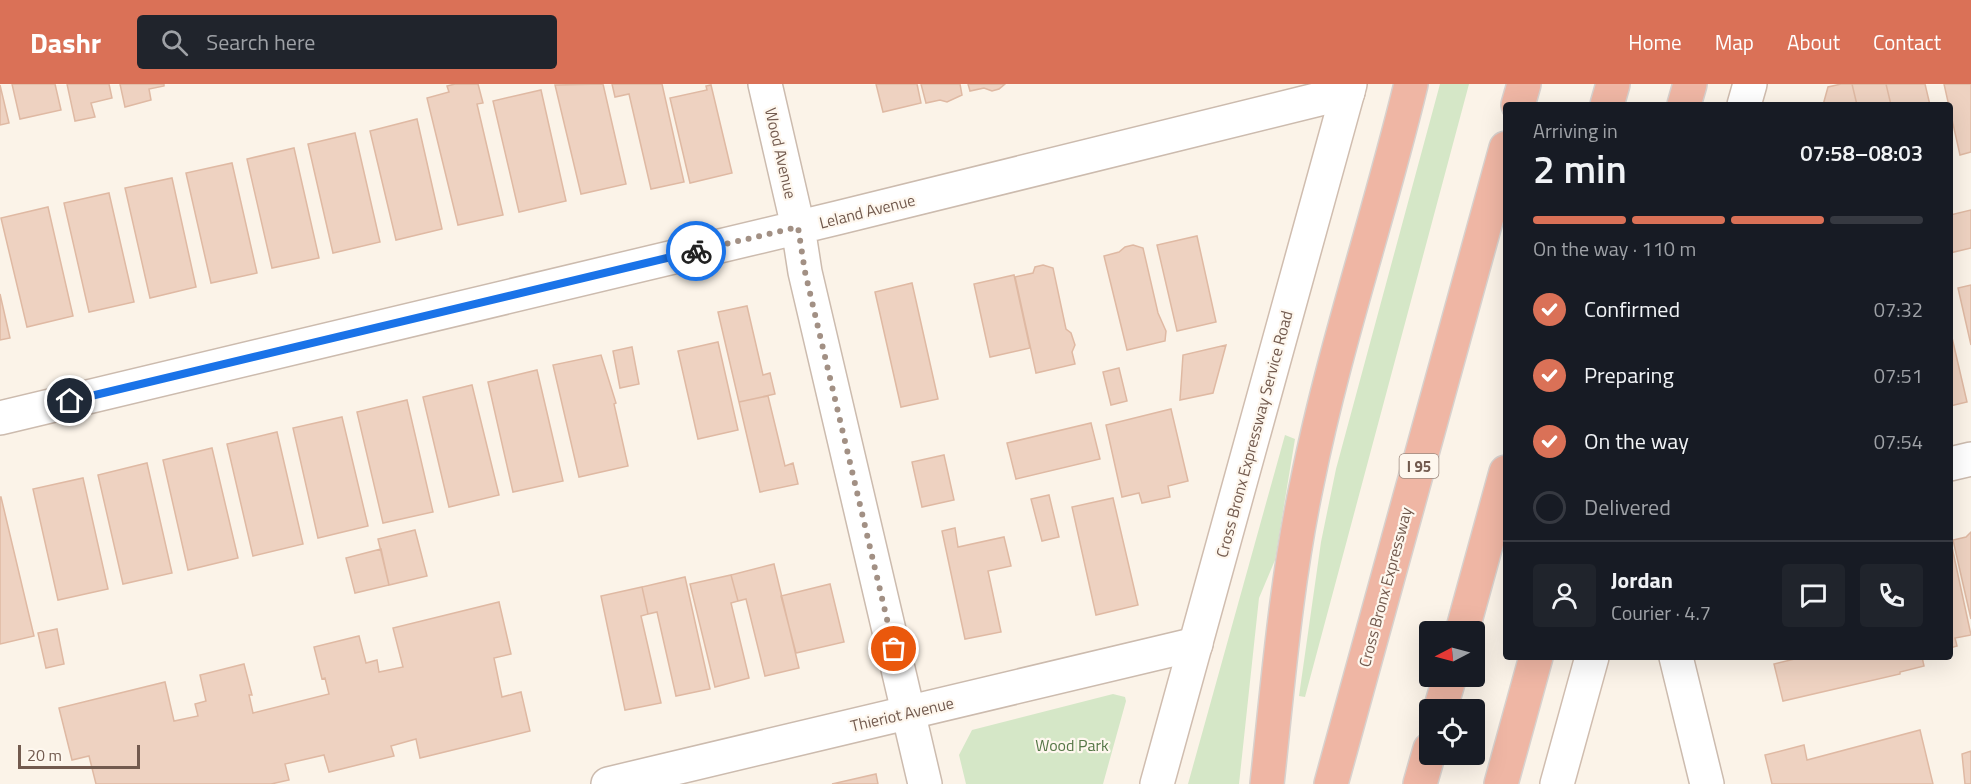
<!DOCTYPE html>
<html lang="en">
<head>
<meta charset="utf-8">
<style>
  :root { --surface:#171b24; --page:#20242c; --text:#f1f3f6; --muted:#9ea1a6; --line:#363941; --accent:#da7157 }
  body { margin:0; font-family:"Titillium Web",sans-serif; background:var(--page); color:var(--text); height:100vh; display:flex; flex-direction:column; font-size:22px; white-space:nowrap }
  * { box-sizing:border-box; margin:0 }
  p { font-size:20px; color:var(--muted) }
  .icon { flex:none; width:33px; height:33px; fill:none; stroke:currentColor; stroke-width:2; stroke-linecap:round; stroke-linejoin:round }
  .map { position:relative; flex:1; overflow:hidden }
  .details { position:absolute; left:1503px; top:18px; width:450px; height:558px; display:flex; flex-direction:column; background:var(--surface); border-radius:6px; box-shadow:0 6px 24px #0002 }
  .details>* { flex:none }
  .needle { width:39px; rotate:264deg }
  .buttons { position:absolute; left:1419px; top:537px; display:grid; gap:12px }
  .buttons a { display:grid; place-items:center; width:66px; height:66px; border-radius:6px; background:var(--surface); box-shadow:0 6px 24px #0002; font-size:30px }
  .scale { position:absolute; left:18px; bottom:15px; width:122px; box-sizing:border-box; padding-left:6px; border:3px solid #725a4e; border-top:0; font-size:16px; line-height:21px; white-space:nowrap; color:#725a4e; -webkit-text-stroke:4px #fef7ee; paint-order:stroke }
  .pin { position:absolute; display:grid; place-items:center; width:51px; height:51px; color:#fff; margin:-26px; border:3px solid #fff; border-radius:50%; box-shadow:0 2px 6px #0007 }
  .courier { position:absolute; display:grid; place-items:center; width:60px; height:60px; margin:-30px; border:4px solid #1a73e8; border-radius:50%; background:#fff; color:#222; box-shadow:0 2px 8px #0007 }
  .head em { font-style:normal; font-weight:600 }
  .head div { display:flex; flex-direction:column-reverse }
  .head { display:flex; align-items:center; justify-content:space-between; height:102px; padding:0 30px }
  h1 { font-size:39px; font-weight:600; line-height:45px }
  .bar { display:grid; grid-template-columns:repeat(4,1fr); gap:9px 6px; align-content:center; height:72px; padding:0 30px }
  .bar i { height:8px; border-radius:4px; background:var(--line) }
  .bar .on { background:var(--accent) }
  .bar p { grid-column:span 4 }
  .line { display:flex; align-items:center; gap:15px; padding:0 30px; border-top:2px solid var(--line) }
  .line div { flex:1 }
  .round { display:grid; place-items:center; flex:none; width:63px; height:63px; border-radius:6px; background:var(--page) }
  ol { padding:0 30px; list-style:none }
  li { display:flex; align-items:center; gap:18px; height:66px }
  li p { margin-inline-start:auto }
  li .icon { padding:6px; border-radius:50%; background:var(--accent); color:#fff; stroke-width:4 }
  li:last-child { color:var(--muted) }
  li i { width:33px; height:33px; border:3px solid var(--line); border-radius:50% }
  header { display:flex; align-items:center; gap:36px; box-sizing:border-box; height:84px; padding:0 30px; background:var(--accent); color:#fff }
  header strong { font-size:28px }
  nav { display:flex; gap:33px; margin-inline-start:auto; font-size:21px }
  .search { width:420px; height:54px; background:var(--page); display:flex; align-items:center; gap:15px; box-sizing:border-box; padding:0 21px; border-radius:6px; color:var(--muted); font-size:22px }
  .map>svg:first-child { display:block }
  .green { fill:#d5e7c7 }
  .building { fill:#eed2c1; stroke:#dfb9a3; stroke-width:1.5 }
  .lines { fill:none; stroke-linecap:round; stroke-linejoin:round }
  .minor-casing { stroke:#ccbbae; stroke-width:36 }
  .secondary-casing { stroke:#d0bdaf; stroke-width:36 }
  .motorway-casing { stroke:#d8d1cd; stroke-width:36 }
  .minor { stroke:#fff; stroke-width:33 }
  .secondary { stroke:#fff; stroke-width:33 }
  .motorway { stroke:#efb6a4; stroke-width:33 }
  .done { stroke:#a29084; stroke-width:6; stroke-dasharray:0 10.8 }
  .route { stroke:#1a73e8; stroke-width:8 }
  .labels { text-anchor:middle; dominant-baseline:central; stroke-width:4.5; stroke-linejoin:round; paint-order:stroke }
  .shield { fill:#fef7ee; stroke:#9c897e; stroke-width:1.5 }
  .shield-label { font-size:15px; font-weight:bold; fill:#725a4e }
  .street-label { font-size:16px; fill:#725a4e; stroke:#fef7ee }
  .park-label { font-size:16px; fill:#567747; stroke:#fef7ee }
</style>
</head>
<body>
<header>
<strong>Dashr</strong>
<div class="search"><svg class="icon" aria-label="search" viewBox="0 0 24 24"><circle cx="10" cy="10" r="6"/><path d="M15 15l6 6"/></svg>Search here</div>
<nav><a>Home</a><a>Map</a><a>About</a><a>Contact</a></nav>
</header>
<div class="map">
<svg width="1971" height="700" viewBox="0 0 1971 700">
  <rect width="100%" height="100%" fill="#fbf3e8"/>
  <!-- green -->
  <path class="green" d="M1440,0H1469L1305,613L1299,612L1321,458L1336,385Z
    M1285,351L1295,355L1275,476L1259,514L1239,700H1188Z
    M1113,610L1125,613L1126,617L1103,700H966L959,671L972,646Z"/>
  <!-- building -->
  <path class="building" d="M12,0H55L61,26L20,35Z
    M67,0H109L112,14L91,19L95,33L75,37Z
    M120,0H164V2L149,5L151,16L125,23Z
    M455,0H478L483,19L477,20L503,131L458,141L427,14L449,8L447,2Z
    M603,0L626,100L581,110L555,1Z
    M612,0H662L684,98L651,105L629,10L615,13Z
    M876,0H917L921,19L883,28Z
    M921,0H960L962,11L947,18L940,16L926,19Z
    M968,0H1005L999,5L992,7L984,4L970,7Z
    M1841,0H1852L1857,21H1823L1828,3Z
    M1852,0H1886L1891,21H1857Z
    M1886,0H1925L1930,21H1891Z
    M1944,0H1971V68L1960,71Z
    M0,1L9,39L0,41Z
    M711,1L732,89L690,99L670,14L707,6L706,2Z
    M541,6L566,117L519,128L493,17Z
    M417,35L442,145L396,156L370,47Z
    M355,49L380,158L333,169L308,60Z
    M294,64L319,174L272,184L247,75Z
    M232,79L257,189L211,199L186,89Z
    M172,94L196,203L150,214L125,104Z
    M109,109L134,218L89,228L64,119Z
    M48,123L73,232L27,243L1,134Z
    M1971,126V164L1950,169V131Z
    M1197,152L1216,238L1177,247L1157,161Z
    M1133,161L1143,164L1158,229L1166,247L1165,257L1127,266L1104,172L1119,168L1125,163Z
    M1043,181L1053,184L1066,245L1071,249L1075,261L1072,268L1075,280L1036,289L1015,193L1033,189L1035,183Z
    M1014,191L1030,264L990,273L974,200Z
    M912,199L938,315L901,323L875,208Z
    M1971,201V261L1958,204Z
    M0,210L10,254L0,256Z
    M747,222L763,291L770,289L775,310L739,318L718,228Z
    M1950,245L1967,318L1950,322Z
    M718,258L738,346L698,355L678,267Z
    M1226,261L1213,309L1180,316L1183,271Z
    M632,263L639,300L620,304L613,267Z
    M601,271L616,319L614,320L628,382L579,393L553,281Z
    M1119,284L1127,317L1111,321L1103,288Z
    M537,286L563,397L513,408L488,298Z
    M472,301L499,411L449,423L423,313Z
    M768,312L785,382L793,379L798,400L760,408L739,318Z
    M407,316L433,428L383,439L357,328Z
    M1171,325L1188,397L1168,402L1170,413L1142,419L1139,409L1122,413L1106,341Z
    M342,333L368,442L318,454L293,344Z
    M1091,339L1100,375L1016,395L1007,359Z
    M277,348L303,460L253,472L227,360Z
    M212,364L238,474L188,486L163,376Z
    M944,371L954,416L922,423L912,378Z
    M147,379L172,489L123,500L98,391Z
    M83,394L108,505L58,516L33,405Z
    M1049,411L1059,453L1042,457L1031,415Z
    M1,413L34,552L0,560V413Z
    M1113,414L1138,521L1096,531L1072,423Z
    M955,444L958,463L1004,453L1011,482L988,487L1001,548L965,555L942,447Z
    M415,446L427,492L389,501L378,455Z
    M1971,448V535L1953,456L1966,453Z
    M1950,454L1971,551L1955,554L1957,562L1950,564Z
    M381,465L389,501L355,509L346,474Z
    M774,480L799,584L765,592L746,515L738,517L731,491Z
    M731,491L738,517L731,519L749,594L715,603L690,500Z
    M685,493L710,605L676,612L657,528L648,530L642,503Z
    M830,500L844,558L796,569L781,512Z
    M642,503L648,530L641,532L661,619L625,626L601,512Z
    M499,518L511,570L494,574L502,613L521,608L530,647L420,674L416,655L391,662L394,672L329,688L324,671L285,680L289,696L271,700H96L89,672L72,676L59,624L165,598L174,637L198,632L195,620L206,617L200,591L244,580L252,611H249L253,629L329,610L325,594L322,595L314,563L359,552L366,579L377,576L379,588L403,583L393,544Z
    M57,545L64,580L46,584L38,549Z
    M1803,573H1922L1924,582L1900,588V590L1783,617L1774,580Z
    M1920,646L1933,700H1772L1765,671L1804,661L1807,676Z
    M1971,667V700H1965L1962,670Z
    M876,690L878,700H832Z"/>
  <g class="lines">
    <defs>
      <path id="minor" d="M765,0L798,143L805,188L925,700
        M0,334L837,134L1348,8
        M1950,380L1971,375
        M1676,573L1707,700
        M608,700L1196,560"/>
      <path id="secondary" d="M1744,21L1750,0
        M1157,700L1350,0
        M1557,700L1592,573"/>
      <path id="motorway" d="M1518,21L1524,0
        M1607,21L1613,0
        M1684,21L1690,0
        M1462,548L1506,388
        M1440,626L1450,592
        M1267,700C1278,599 1286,498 1307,399C1334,264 1379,133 1411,0
        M1331,700L1506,64
        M1420,700L1430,665
        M1501,700L1536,573"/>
    </defs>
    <!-- minor casing -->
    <use href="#minor" class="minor-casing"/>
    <!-- secondary casing -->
    <use href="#secondary" class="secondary-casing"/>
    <!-- motorway casing -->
    <use href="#motorway" class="motorway-casing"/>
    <!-- minor -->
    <use href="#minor" class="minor"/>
    <!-- secondary -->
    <use href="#secondary" class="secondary"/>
    <!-- motorway -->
    <use href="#motorway" class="motorway"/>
  </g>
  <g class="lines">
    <!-- done -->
    <path class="done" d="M696,167L798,143L805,188L894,565"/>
    <!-- route -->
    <path class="route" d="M70,317L696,167"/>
  </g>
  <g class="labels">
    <!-- shield labels -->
    <rect class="shield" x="1399.5" y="370" width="39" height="24" rx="4.5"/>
    <g class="shield-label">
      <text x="1419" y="382">I 95</text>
    </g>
    <!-- street labels -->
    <g class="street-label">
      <text transform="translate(781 69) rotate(77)">Wood Avenue</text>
      <text transform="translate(867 127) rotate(-14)">Leland Avenue</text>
      <text transform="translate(1254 350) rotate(-75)">Cross Bronx Expressway Service Road</text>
      <text transform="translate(1385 503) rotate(-75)">Cross Bronx Expressway</text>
      <text transform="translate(902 630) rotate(-13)">Thieriot Avenue</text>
    </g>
    <!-- park labels -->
    <g class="park-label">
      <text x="1072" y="661">Wood Park</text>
    </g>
  </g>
</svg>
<div class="buttons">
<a><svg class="needle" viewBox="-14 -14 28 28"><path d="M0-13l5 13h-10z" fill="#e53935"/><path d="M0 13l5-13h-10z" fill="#9ea1a6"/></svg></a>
<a><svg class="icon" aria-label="locate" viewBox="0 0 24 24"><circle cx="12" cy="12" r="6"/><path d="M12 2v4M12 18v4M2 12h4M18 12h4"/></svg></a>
</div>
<div class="scale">20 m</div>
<div class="pin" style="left:894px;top:565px;background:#ea580c"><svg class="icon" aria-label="bag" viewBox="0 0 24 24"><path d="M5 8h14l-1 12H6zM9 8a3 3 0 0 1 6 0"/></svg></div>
<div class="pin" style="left:70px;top:317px;background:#1f2937"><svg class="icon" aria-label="home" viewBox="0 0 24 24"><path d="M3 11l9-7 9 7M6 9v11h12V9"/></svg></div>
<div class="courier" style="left:696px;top:167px"><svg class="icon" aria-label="bike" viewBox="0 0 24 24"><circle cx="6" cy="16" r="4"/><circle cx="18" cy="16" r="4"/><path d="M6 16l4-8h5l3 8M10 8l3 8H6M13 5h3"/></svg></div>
<section class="details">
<div class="head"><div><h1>2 min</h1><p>Arriving in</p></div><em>07:58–08:03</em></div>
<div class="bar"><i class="on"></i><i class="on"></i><i class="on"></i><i></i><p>On the way · 110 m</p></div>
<ol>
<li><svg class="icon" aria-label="check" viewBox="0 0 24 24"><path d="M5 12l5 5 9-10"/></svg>Confirmed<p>07:32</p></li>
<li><svg class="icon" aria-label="check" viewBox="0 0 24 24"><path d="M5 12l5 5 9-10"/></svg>Preparing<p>07:51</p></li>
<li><svg class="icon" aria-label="check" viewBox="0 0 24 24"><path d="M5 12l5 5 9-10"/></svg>On the way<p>07:54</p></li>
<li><i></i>Delivered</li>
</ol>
<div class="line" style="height:108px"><a class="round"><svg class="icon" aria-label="person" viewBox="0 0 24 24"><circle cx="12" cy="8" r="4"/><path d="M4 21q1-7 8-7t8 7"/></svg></a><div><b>Jordan</b><p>Courier · 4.7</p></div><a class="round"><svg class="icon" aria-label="chat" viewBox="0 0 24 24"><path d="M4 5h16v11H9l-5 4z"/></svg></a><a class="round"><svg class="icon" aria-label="phone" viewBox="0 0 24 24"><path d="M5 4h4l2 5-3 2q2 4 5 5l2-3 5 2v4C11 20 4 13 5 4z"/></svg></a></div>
</section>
</div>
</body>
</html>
